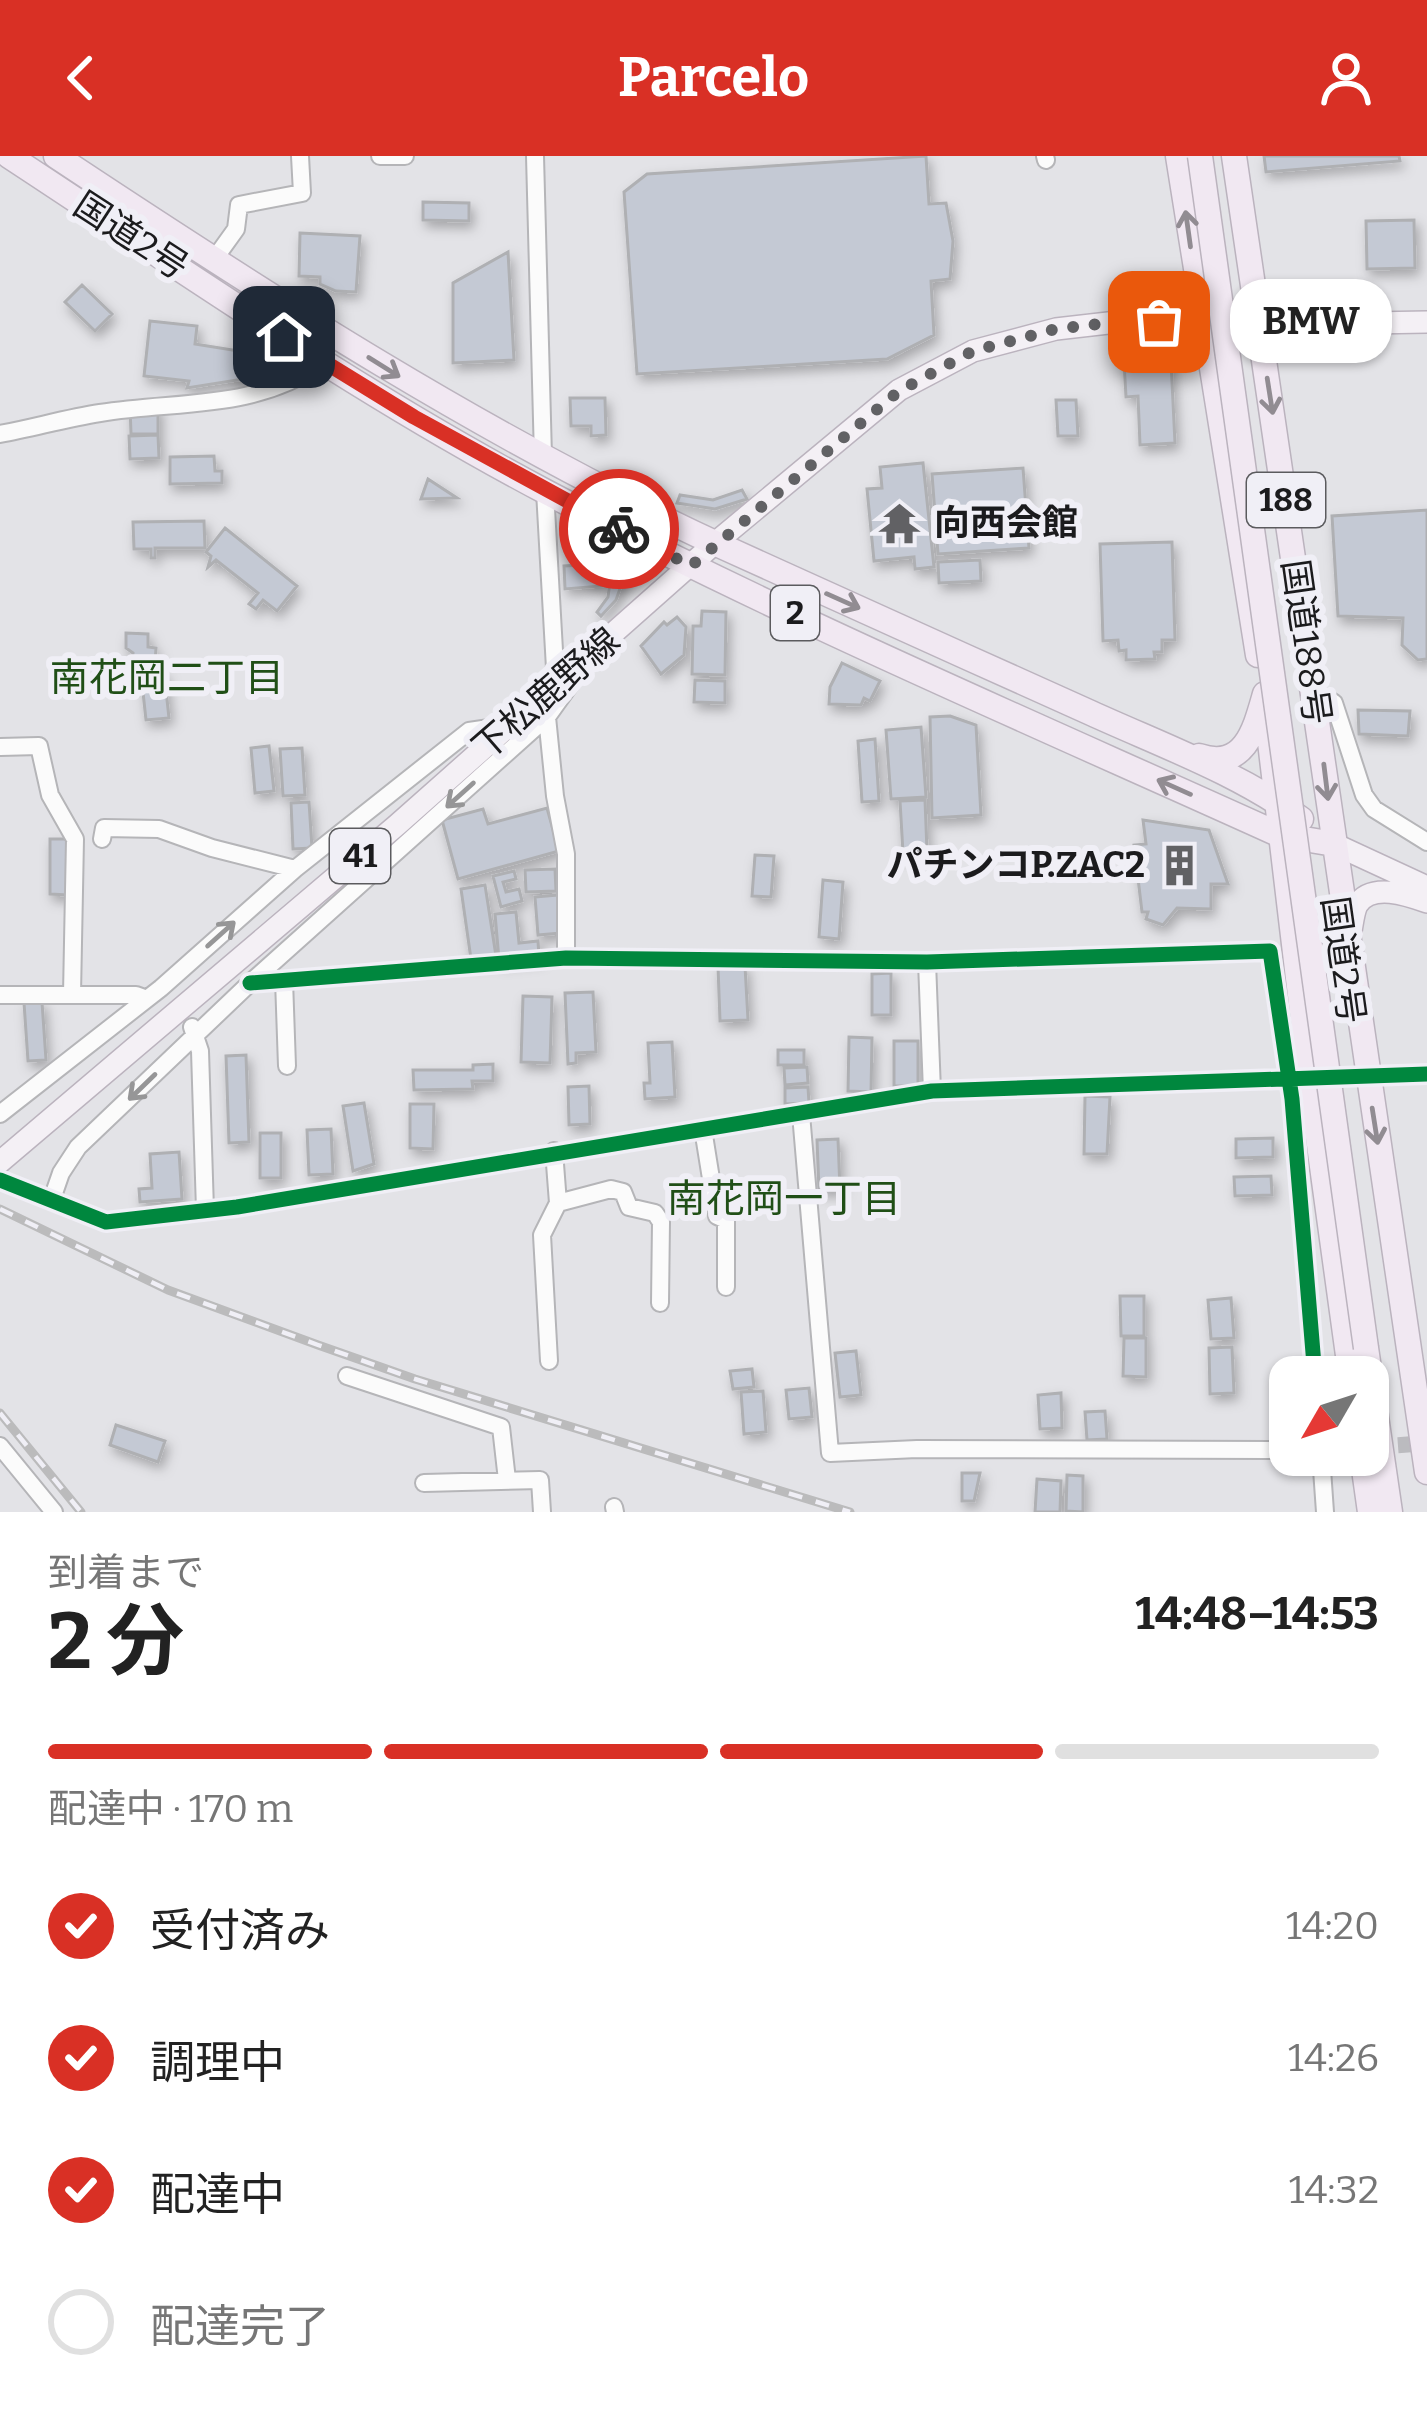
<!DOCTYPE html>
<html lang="ja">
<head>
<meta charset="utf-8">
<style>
  :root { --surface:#fff; --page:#f2f2f2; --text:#222; --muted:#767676; --line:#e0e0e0; --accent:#d93025 }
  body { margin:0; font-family:Bitter,"Noto Sans JP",serif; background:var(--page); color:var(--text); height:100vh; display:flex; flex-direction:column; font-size:45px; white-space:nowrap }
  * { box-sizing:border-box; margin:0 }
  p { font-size:39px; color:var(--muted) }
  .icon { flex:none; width:66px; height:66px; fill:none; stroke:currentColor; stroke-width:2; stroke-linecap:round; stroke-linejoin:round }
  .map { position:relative; height:1356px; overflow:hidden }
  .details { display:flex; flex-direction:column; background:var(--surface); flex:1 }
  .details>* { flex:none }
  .needle { width:78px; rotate:231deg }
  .controls { position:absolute; left:1269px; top:1200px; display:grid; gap:24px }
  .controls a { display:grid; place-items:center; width:120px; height:120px; border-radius:24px; background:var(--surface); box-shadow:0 3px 9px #0004; font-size:60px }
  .pin { position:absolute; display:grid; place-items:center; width:102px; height:102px; color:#fff; margin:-51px; border-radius:24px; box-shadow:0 6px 18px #0006 }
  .courier { position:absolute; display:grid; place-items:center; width:120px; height:120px; margin:-60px; border:9px solid #d93025; border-radius:50%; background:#fff; color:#222; box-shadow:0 3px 15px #0007 }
  .bubble { position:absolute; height:84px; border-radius:36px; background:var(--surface); box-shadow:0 3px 9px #0004; font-size:39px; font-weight:700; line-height:84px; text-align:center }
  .summary em { font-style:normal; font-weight:700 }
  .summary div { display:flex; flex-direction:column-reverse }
  .summary { display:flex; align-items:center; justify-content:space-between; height:204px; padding:0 48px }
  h1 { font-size:78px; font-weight:700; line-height:90px }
  .bar { display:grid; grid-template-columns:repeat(4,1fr); gap:18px 12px; align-content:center; height:144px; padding:0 48px }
  .bar i { height:15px; border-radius:9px; background:var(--line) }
  .bar .active { background:var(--accent) }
  .bar p { grid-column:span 4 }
  ol { padding:0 48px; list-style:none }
  li { display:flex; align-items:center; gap:36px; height:132px }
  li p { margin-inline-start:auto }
  li .icon { padding:12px; border-radius:50%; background:var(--accent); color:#fff; stroke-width:4 }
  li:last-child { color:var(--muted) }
  li i { width:66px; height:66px; border:6px solid var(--line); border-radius:50% }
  header { display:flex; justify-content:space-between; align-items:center; height:156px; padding:0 48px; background:var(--accent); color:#fff; font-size:54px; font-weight:700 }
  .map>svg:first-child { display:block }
  .building { fill:#c4c9d4; stroke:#afb0b3; stroke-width:3; filter:url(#shadow) }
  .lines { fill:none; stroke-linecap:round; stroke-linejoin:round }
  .minor-tunnel { stroke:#bbbbbf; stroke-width:16; stroke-dasharray:16 8; stroke-linecap:butt }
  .minor-casing { stroke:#b5b5b8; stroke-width:20 }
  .major-casing { stroke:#bbb3be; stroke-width:24 }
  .highway-casing { stroke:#bbb3be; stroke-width:27 }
  .minor { stroke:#fbfbfb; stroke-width:16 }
  .major { stroke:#f4f0f5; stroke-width:21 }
  .highway { stroke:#f1e8f2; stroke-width:24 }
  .rail-casing { stroke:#bbbbbc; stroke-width:9 }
  .rail { stroke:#f0eff6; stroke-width:4.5; stroke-dasharray:14; stroke-linecap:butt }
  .highway-bridge-casing { stroke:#bbb3be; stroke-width:27; stroke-linecap:butt }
  .highway-bridge { stroke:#f1e8f2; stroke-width:24 }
  .cycleway-casing { stroke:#f0eff6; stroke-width:22 }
  .cycleway { stroke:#00873e; stroke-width:15 }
  .oneway { stroke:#918c92 }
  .oneway2 { stroke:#969697 }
  .done { stroke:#616164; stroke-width:12; stroke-dasharray:0 21.6 }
  .route { stroke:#d93025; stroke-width:15 }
  .labels { text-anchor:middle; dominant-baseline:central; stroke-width:12; stroke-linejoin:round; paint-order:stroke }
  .shield { fill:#f0eff6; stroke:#5b5b5e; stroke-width:3 }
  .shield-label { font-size:33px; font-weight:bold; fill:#1b1b1d }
  .street-label { font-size:36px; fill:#1b1b1d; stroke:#f0eff6 }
  .poi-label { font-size:36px; font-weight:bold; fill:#1b1b1d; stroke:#f0eff6; text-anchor:start }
  .neighbourhood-label { font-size:39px; fill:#204f17; stroke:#f0eff6 }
</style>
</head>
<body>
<header><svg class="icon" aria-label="back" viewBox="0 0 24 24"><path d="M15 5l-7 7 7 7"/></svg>Parcelo<svg class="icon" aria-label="person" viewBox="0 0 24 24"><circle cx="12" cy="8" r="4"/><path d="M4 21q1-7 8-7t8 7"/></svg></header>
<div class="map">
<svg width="1427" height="1356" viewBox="0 0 1427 1356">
  <defs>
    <filter id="shadow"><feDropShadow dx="3.5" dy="6" stdDeviation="6" flood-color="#0004"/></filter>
  </defs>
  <rect width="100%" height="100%" fill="#e3e3e7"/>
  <!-- building -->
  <path class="building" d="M926,0L929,48L946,47L953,85L950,123L931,125L934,179L887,203L637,218L624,36L647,18Z
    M1264,0H1399L1400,5L1266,16Z
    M423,46L469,47V65L423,64Z
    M1414,64L1415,112L1367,113L1366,65Z
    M300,77L360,80L356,136L336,135L320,128V121L299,120Z
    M508,96L514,204L453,207V127Z
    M82,129L112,158L95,175L65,146Z
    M150,165L197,170L195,188L270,200L268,216L251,214L250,222L187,232L189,225L144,220Z
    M1170,185L1175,287L1140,289L1138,240L1126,241L1123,188Z
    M570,242H605L606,279L591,280V270H571Z
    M1056,244H1076L1078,280H1058Z
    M130,251H158V278H131Z
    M158,279L159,302L130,303L129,280Z
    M214,300L215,315H222V327L170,328V301Z
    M923,307L934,411L915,413L914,401L874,405L867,333L882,332L880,311Z
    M1023,312L1029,392L938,398L932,318Z
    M428,323L457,342L421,343Z
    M742,334L747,343L715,353L677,347L680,339L713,344Z
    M1427,354V503L1418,504L1402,489L1403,462L1338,460L1332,360Z
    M204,365L205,392H155V402H151V393H134L133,366Z
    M225,372L297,430L277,455L263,444L256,453L249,448L258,437L216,404L208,411L211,400L206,396Z
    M1172,386L1175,484H1162V496H1154L1155,503L1126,504V494L1119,495L1118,484L1103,485L1100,388Z
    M613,404H621V411H626V428L622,427L616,444L601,460L597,456L608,441Z
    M980,404L981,425L939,427L938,406Z
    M600,408L602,430L565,433L564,410Z
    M702,455L726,456L725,519L692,518L693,470H701Z
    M677,461L686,471L684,499L661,518L641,490L664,466L667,469Z
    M126,477L148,478V491L156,492L155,507L132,506L133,497L126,492Z
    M842,507L880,525L870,545L864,542L861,549L829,548L830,531Z
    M164,516L169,562L146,564L141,518Z
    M695,524L725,525V547L694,546Z
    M1358,554L1410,555L1408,580L1359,578Z
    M950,560L976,569L981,659L932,662L930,561Z
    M921,571L926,641L891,643L886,574Z
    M875,583L879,645L862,646L858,585Z
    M269,590L274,635L255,637L251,592Z
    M302,592L305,639L283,640L280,593Z
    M925,644L927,695L903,697L900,645Z
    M309,646L312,692L293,693L291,647Z
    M547,652L559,695L458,723L442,664L483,653L488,668Z
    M1143,664L1209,674L1228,728H1211V753L1177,752L1163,769L1146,763L1148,756H1142L1134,689L1146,688Z
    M50,683H68V739L50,738Z
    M755,699L774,700L771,741L752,740Z
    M555,713L556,735L526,736L525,714Z
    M514,715L516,723L503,726L506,736L519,733L522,745L501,751L493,720Z
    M823,724L843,726L839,783L819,781Z
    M485,729L496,800L471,803L461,733Z
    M558,739L561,777L538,779L535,741Z
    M516,756L519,787L538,785L539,800L499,804L495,758Z
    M745,810L748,864L720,865L718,811Z
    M891,817V859H872V818Z
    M593,836L596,896L576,897V907L568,908L565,837Z
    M523,840L552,841L550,907L521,906Z
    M42,846L46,904L28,905L24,847Z
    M849,881L872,882L871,936L848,935Z
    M894,885H918V930H894Z
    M672,886L675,941L645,943L644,927H650L648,887Z
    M778,894H804V909H778Z
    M246,899L249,986L229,987L226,900Z
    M493,908V925H472L473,933L414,934L413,914H473V909Z
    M807,911L808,927L785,929L784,912Z
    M589,930L590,968L569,969L568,931Z
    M808,931L809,947L785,948V932Z
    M1085,940L1110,941L1107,998H1084Z
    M364,947L374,1008L353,1015L343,950Z
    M410,948H434L433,993L410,992Z
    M331,973L333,1018L309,1019L307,974Z
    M260,977H281V1022H260Z
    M1273,982V1001L1236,1002V983Z
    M838,983L840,1033L819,1034L817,984Z
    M179,996L182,1043L140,1046L139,1033L152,1032L150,998Z
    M1271,1020L1272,1039L1235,1040L1234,1021Z
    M1120,1140H1144V1180H1121Z
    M1231,1142L1234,1182L1211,1183L1208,1144Z
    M1124,1182H1146V1221L1123,1220Z
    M1232,1191L1234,1237L1210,1238L1209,1192Z
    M856,1195L861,1239L840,1241L835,1197Z
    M752,1213L754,1231L733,1233L730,1215Z
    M809,1232L812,1261L789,1263L786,1234Z
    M763,1235L766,1276L744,1278L741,1236Z
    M1061,1237L1062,1272L1040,1273L1038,1239Z
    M1105,1255L1107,1283L1087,1284L1085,1256Z
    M116,1269L165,1285L158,1306L110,1289Z
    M962,1317H980L974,1345H962Z
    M1067,1319L1083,1320V1356L1066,1355Z
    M1037,1323L1061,1325L1060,1356H1035Z"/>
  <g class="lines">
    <!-- minor-tunnel -->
    <path class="minor-tunnel" d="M1374,1291L1427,1287"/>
    <defs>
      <path id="minor" d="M380,0H405
        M535,0L543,301
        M1045,0L1046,4
        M213,105L236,73L239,49L302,37L300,0
        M0,278C33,272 67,262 100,257C182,244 251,255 323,207
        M545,335L556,530
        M1314,534L1334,547L1364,639L1374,653L1427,686
        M547,561L555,640L566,698V802
        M0,591L39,590L50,639L75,683L72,838
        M102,683L104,672L159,673L212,692L295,713
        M927,806L932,935
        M284,824L287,910
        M250,827L566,802L927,806L1270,795L1292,943L1315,1221
        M0,839H136L147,843
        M192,871L200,895L205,1054
        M0,958L161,832L295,713L469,575L510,569
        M801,958L830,1297L917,1293L1290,1294
        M703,973L717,1060L726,1064V1131
        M0,1024L106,1066L237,1051L932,935L1427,918
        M52,1043L61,1017L78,991L250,827L547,561L582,512
        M558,1047L611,1033L623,1036L629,1051L655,1057L661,1066L660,1147
        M549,1205L542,1079L558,1047L554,995
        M347,1220L501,1271L507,1324
        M0,1290L54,1356
        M1321,1299L1325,1356
        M424,1327L540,1324L542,1356
        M614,1351L615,1356"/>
      <path id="major" d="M1334,688L1427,731
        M1350,780C1352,772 1353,757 1357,749C1371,726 1408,739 1427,746
        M0,1006L397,669L715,387L899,234L973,195L1056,173L1117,166L1259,169L1427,166"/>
      <path id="highway" d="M9,0C186,116 360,238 548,337C786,462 1035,568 1280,679L1334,688
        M56,0C270,142 486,281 719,389C843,446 967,501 1091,557C1161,589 1239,617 1301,663
        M1178,0L1258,499
        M1234,0L1427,1316
        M1268,569L1310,923L1351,1221
        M1199,600C1245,615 1255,573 1265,538
        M1366,1192L1390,1356
        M1362,1299L1370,1356"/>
    </defs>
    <!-- minor casing -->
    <use href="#minor" class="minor-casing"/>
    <!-- major casing -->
    <use href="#major" class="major-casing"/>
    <!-- highway casing -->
    <use href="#highway" class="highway-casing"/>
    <!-- minor -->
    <use href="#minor" class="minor"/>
    <!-- major -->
    <use href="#major" class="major"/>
    <!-- highway -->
    <use href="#highway" class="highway"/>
    <defs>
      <path id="rail" d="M0,1053L168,1134L318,1189L415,1223L850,1356
        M0,1257L81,1356"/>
    </defs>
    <!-- rail casing -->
    <use href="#rail" class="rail-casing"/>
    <!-- rail -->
    <use href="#rail" class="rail"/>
    <defs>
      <path id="highway-bridge" d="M1200,0L1366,1192"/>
    </defs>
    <!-- highway-bridge casing -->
    <use href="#highway-bridge" class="highway-bridge-casing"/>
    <!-- highway-bridge -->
    <use href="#highway-bridge" class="highway-bridge"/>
    <defs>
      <path id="cycleway" d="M250,827L566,802L927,806L1270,795L1292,943L1315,1221
        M0,1024L106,1066L237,1051L932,935L1427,918"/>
    </defs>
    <!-- cycleway casing -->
    <use href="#cycleway" class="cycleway-casing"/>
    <!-- cycleway -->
    <use href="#cycleway" class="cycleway"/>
  </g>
  <!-- one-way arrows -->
  <defs><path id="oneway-shaft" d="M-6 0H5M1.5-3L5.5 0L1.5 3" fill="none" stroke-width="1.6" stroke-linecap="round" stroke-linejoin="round" transform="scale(3)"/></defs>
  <g class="oneway">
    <use href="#oneway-shaft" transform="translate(1188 73) rotate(-98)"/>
    <use href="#oneway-shaft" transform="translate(384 211) rotate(32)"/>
    <use href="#oneway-shaft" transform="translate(1270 240) rotate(81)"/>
    <use href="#oneway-shaft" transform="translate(843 445) rotate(24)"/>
    <use href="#oneway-shaft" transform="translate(1326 626) rotate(83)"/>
    <use href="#oneway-shaft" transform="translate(1174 631) rotate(-156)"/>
    <use href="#oneway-shaft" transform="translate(1375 970) rotate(81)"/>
  </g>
  <g class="oneway2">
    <use href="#oneway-shaft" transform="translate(460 639) rotate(138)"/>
    <use href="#oneway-shaft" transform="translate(221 778) rotate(-42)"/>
    <use href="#oneway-shaft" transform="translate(142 931) rotate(136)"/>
  </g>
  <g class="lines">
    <!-- done -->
    <path class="done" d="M619,373L691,410L899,235L973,195L1056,173L1117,166H1159"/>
    <!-- route -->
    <path class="route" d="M284,181L414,261L619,373"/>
  </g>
  <!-- icons -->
  <defs>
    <symbol id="temple-bare" viewBox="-9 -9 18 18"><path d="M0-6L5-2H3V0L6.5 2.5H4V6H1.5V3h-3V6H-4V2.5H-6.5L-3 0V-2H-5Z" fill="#616164" stroke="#f0eff6" stroke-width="2.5" paint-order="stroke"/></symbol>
    <symbol id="building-bare" viewBox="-9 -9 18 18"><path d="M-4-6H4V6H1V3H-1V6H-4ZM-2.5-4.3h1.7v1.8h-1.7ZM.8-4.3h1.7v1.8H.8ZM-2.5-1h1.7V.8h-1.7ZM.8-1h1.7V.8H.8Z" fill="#616164" stroke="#f0eff6" stroke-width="2.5" paint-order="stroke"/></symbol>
  </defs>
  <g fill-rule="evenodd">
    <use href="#temple-bare" x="870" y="338" width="59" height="59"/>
    <use href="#building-bare" x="1150" y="680" width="59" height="59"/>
  </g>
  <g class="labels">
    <!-- shield labels -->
    <g class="shield">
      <rect x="1247" y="317" width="78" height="54" rx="9"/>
      <rect x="771" y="430" width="48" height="54" rx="9"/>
      <rect x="330" y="673" width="60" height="54" rx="9"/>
    </g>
    <g class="shield-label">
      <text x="1286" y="344">188</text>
      <text x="795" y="457">2</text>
      <text x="360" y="700">41</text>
    </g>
    <!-- street labels -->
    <g class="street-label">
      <text transform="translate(131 80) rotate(33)">国道2号</text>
      <text transform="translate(1306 486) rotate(82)">国道188号</text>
      <text transform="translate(546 538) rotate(-41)">下松鹿野線</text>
      <text transform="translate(1343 804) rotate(82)">国道2号</text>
    </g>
    <!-- poi labels -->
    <g class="poi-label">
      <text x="934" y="367">向西会館</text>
      <text x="1145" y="709" text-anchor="end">パチンコP.ZAC2</text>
    </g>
    <!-- neighbourhood labels -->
    <g class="neighbourhood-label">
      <text x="167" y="522">南花岡二丁目</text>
      <text x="784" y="1043">南花岡一丁目</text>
    </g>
  </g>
</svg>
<div class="controls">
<a><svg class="needle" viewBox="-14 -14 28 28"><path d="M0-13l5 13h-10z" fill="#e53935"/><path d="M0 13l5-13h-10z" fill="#767676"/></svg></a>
</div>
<div class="pin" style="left:1159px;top:166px;background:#ea580c"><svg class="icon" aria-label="bag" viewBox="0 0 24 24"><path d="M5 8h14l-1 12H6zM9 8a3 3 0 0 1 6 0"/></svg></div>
<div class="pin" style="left:284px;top:181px;background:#1f2937"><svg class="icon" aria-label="home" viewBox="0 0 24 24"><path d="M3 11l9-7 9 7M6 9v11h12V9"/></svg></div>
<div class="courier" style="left:619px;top:373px"><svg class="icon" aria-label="bike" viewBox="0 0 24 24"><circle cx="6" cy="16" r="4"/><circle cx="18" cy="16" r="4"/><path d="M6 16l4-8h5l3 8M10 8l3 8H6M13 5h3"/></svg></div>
<div class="bubble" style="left:1230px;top:123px;width:162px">BMW</div>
</div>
<section class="details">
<div class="summary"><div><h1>2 分</h1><p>到着まで</p></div><em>14:48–14:53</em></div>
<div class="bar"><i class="active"></i><i class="active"></i><i class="active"></i><i></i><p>配達中 · 170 m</p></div>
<ol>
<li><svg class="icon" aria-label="check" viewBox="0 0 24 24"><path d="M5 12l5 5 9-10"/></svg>受付済み<p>14:20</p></li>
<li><svg class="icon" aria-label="check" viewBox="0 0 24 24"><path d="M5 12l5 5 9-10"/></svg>調理中<p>14:26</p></li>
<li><svg class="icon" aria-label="check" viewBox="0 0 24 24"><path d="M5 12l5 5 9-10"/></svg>配達中<p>14:32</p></li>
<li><i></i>配達完了</li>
</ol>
</section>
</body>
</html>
